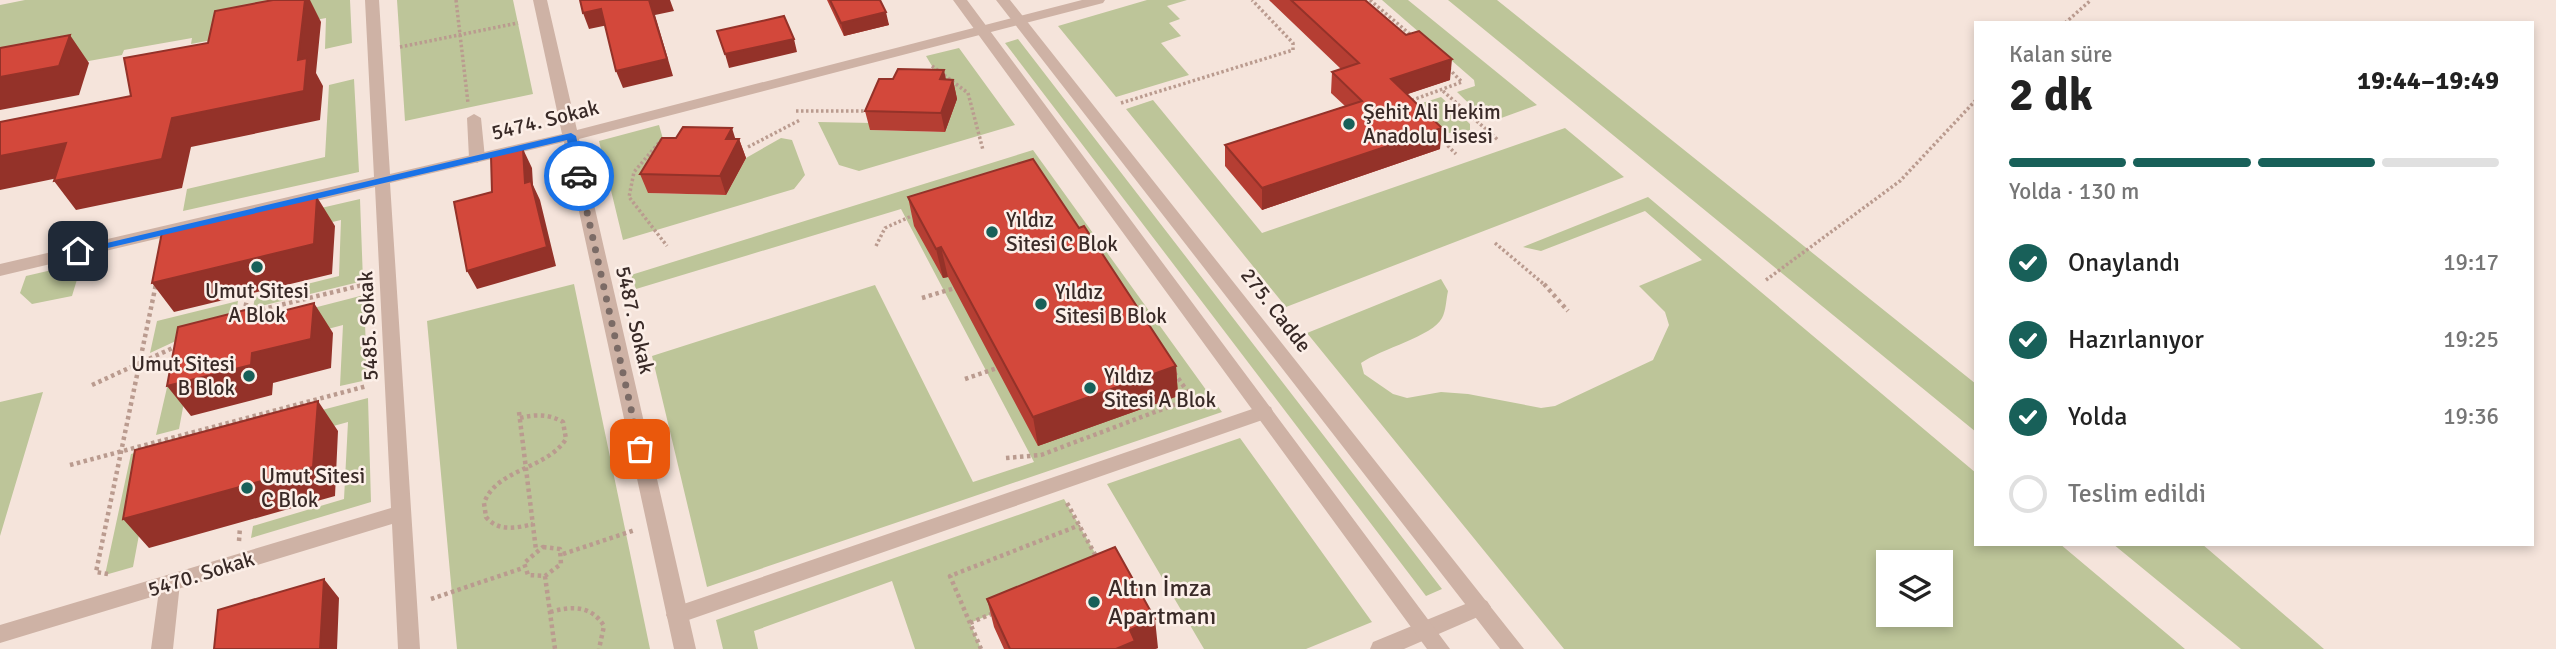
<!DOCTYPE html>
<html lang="tr">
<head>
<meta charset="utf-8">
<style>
  :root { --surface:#fff; --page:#f2f2f2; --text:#222; --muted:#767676; --line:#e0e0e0; --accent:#186059 }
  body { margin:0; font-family:Signika,sans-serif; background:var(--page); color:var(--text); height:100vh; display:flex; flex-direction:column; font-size:26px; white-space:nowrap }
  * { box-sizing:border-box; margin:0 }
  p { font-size:23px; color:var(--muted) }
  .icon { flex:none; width:38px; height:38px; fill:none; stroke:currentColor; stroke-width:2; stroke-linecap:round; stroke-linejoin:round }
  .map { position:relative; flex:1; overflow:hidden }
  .side { position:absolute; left:1974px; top:21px; width:560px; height:525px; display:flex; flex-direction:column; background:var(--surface); border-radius:0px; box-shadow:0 4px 10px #0003 }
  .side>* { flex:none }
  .tools { position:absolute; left:1876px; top:550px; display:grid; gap:14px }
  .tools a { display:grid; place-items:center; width:77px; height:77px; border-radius:0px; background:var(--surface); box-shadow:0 4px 10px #0003; font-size:35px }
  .pin { position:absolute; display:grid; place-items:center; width:60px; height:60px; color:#fff; margin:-30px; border-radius:14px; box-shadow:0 4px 10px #0006 }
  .courier { position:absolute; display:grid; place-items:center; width:70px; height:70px; margin:-35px; border:5px solid #1a73e8; border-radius:50%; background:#fff; color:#222; box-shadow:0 2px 9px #0007 }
  .summary em { font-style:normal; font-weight:700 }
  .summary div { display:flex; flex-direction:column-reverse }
  .summary { display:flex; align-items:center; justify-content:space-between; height:119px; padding:0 35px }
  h1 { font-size:46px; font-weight:700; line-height:52px }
  .bar { display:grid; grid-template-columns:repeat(4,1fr); gap:10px 7px; align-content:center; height:84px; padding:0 35px }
  .bar i { height:9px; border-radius:5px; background:var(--line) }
  .bar .selected { background:var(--accent) }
  .bar p { grid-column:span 4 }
  ol { padding:0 35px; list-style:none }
  li { display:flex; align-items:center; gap:21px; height:77px }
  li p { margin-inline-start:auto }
  li .icon { padding:7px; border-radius:50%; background:var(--accent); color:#fff; stroke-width:4 }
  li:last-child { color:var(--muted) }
  li i { width:38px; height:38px; border:4px solid var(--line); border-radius:50% }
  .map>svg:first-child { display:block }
  .green { fill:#bdc599; fill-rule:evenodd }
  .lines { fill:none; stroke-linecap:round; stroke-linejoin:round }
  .path-far1 { stroke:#ba9b8f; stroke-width:3.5; stroke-dasharray:2.5 2.5; stroke-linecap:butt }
  .path { stroke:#ba9b8f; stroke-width:4.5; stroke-dasharray:3.5 3.5; stroke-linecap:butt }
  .service { fill:#ceb2a5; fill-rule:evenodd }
  .minor { fill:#ceb2a5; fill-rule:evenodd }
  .tertiary { fill:#ceb2a5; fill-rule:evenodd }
  .wall { fill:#b53e33 }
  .shaded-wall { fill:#943229 }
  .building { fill:#d3483b; stroke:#943229; stroke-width:2 }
  .route { fill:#1a73e8 }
  .done { stroke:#7b6b66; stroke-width:7; stroke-dasharray:0 12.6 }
  .poi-dot { fill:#186059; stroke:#fcefe8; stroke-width:2.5 }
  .labels { text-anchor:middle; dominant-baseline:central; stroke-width:5; stroke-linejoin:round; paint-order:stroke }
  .poi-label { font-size:21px; fill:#392a27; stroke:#fcefe8; text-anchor:start }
  .street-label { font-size:21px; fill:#392a27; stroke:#fcefe8 }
  .near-poi-label { font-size:24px; fill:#392a27; stroke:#fcefe8; text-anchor:start }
</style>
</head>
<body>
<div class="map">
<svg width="2556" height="649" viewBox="0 0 2556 649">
  <rect width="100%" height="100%" fill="#f5e4db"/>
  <!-- green -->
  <path class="green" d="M25,0H350L352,43L325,49L326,18L191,44L192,38L124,50L122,55L0,77V5Z
    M397,0H513L533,94L405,121Z
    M1147,0H1187L1167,6L1180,19L1169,23L1181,36L1161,43L1189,75L1116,97L1058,26Z
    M1382,0H1408L1537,105L1493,121L1486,120L1457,92L1475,86L1474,80Z
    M1448,0H1497L1976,384V432Z
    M1018,39L1442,589L1426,596L1005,43Z
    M959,48L1015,125L859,171L839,165L818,122L873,123L870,130L945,132L939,78L926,56Z
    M354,79L359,172L183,211L187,189L325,157L329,85Z
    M1441,97L1470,124V130C1442,141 1435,124 1416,105Z
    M1153,100L1262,233L1565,128L1624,177L1286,307L1126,109Z
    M659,125L663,139L649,193L726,195L746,158L781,138L792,140L805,175L794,189L623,240L599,141Z
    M1033,150L1222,412L707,587L652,356L875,285L973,482L1034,462L901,209L636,289L631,275Z
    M1648,197L1976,473V544H2060L2185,649H1564L1307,333L1441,279L1448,291C1446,300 1446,311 1442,318C1433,336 1381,349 1361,363L1364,374L1393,394L1407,398L1441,392L1468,394L1541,408L1555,406L1653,360L1669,325L1665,312L1639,286L1702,260L1645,211L1541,251L1523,247ZM1888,562H1941V614H1888Z
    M360,199L363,281L253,308L255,297L339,276L341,220L185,256L165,244Z
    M82,263L72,296L32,304L20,293L26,276Z
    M574,284L650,649H457L427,321Z
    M364,295L367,380L340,386L343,325L286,340L193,354L179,429L156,435L175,353L224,331Z
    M238,301L236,313L150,353L157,321Z
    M43,392L0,536V402Z
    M368,398L371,502L251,538L253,526L344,499L348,422L150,476L133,567L105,575L131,454L211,432V439Z
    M1240,438L1372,622L1306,649H1204L1107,484Z
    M1064,499L1103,567L970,623L981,649H915L892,581L754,631L758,649H723L716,620Z
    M2113,544H2202L2324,649H2241Z"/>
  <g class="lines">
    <!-- path-far1 -->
    <path class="path-far1" d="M456,0L468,103
      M1370,0L1412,36
      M2065,23L2091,0
      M400,47L518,23
      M932,66L968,93L983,150
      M1443,91L1498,140
      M1407,102L1462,82L1447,67
      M1121,103L1293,50V43L1252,0
      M796,111H866
      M1437,135L1456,154
      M662,139L634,172L629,197L667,246
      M748,147L800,120
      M1495,243L1546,286
      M1089,244L1099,241
      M876,246L885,228L916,214
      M1766,280L1900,181L1976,100
      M156,286L157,282
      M358,286L363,285"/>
    <!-- path -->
    <path class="path" d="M1544,284L1568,311
      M922,298L958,287
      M255,311L363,285
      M244,313L247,300
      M1142,321L1153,317
      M965,379L1000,367
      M92,385L177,346
      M519,412L536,550
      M520,418C536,414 549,414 563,422L566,439C546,470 497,468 484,503L486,517C498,532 517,528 533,524
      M1006,458L1041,455L1192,398L1173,371
      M70,465L367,386
      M1067,503L1098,560
      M239,541L240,527
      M543,547L560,549L561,564L545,576L528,575L524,563Z
      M563,554L635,530
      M108,574L96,572L156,284
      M545,576L555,649
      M431,599L523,568
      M550,612C572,606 591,605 604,626L599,649
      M970,623L996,612
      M981,649L950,576L1080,525"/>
    <!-- service -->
    <path class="service" d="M474,114L481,118L485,158L477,163L469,158L467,118Z
      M1264,405L1271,407L1273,412L1271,417L677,624L669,621L666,615L669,609Z
      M170,574L177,577L180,583L173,649H151L160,583L163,577Z"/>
    <!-- minor -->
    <path class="minor" d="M365,0H379L390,174L562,134L533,0H547L577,130L1082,0H1105L1103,3L579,139L696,649H674L564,142L390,183L420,649H398L392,524L0,643V625L391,508L375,187L0,276V264L374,177Z
      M1480,598L1487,601L1491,607L1487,613L1404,649H1370L1373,642Z"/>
    <!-- tertiary -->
    <path class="tertiary" d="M953,0H967L1450,649H1427Z
      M996,0H1010L1524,649H1500Z"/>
  </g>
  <!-- wall -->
  <path class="wall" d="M827,0H880L889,25L844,36Z
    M1269,0H1365L1450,80L1407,94L1440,149L1262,210L1225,166V145L1345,106L1331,93L1332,72L1341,69Z
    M946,80H953L957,99L945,132L870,130L865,111Z
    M735,139H739L746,158L726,195L648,193L640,174Z
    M908,197L1079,228L1176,366L1178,396L1038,446L948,277L943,278L914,226Z
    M987,599L1158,648L1155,649H1004L994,627Z"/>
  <!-- shaded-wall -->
  <path class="shaded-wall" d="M305,0H310L321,22L316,73L323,86L320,120L191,147L182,188L76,210L54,181L172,118L298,60Z
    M649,0H670L674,11L655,15L673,76L623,88L616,71Z
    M601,9L608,25L589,29L583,13Z
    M886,12L889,25L844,36L841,23Z
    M70,35L89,63L79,95L0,110V77Z
    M794,39L797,52L729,68L725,54Z
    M1452,59L1450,80L1390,100L1391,79Z
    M944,70L948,89L940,79Z
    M953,80L957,99L945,132L941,113Z
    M732,128L737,144L739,139L746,158L726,195L720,176L726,139Z
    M1442,128L1440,149L1262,210V188Z
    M66,143L87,172L0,190V156Z
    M523,149L532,168L533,185L540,200L556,266L477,289L467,271L525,183Z
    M317,197L335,226L332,274L174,312L152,283Z
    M941,247L948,277L943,278L936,249Z
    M314,303L333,333L331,368L273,383L272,395L191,416L167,386L252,353L257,307L277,337Z
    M1176,366L1178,396L1038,446L1033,417Z
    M318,401L338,431L335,496L149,548L123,519Z
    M324,579L339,598L337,649H320Z
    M1155,619L1158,648L1155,649H1116L1130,630Z"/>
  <!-- building -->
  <path class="building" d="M273,0H305L298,60L307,58L304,91L172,118L162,159L54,181L66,143L0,156V122L131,96L124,58L208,43L215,11Z
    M580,0H649L667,59L616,71L601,9L583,13Z
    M830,0H880L886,12L841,23Z
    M1291,0H1365L1406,35L1419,31L1452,59L1391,79L1442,128L1262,188L1225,145L1362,101L1332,72L1359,63Z
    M784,16L794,39L725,54L717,31Z
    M70,35L59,66L0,77V48Z
    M898,69L944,70L940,79L953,80L941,113L865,111L879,79H893Z
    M683,127L732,128L726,139H739L720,176L640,174L662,138H676Z
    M523,149L525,183L531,181L547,247L467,271L454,202L492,192L491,156Z
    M1033,159L1079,228L1084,226L1176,366L1033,417L941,247L936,249L908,197Z
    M317,197L314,244L152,283L162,232Z
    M314,303L311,339L252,353L251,365L167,386L178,327L257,307L255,318Z
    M318,401L313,467L123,519L135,450Z
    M1115,547L1155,619L1130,630L1135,641L1116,649H1010L987,599Z
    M324,579L320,649H214L218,610Z"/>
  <!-- route -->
  <path class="route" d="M571,133L576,136L585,176L579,179L574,176L567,140L78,255L73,251Z"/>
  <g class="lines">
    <!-- done -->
    <path class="done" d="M579,176L640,449"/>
  </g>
  <!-- markers -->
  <g class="poi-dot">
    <circle cx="1349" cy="124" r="7"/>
    <circle cx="992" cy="232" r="7"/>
    <circle cx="257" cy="267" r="7"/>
    <circle cx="1041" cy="304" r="7"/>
    <circle cx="249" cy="376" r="7"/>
    <circle cx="1090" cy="388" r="7"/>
    <circle cx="247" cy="488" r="7"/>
    <circle cx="1094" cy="602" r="7"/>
  </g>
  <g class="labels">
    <!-- poi labels -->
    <g class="poi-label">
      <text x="1363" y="112">Şehit Ali Hekim<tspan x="1363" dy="24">Anadolu Lisesi</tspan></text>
      <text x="1006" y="220">Yıldız<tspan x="1006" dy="24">Sitesi C Blok</tspan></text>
      <text x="257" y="291" text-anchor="middle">Umut Sitesi<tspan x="257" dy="24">A Blok</tspan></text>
      <text x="1055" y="292">Yıldız<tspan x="1055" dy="24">Sitesi B Blok</tspan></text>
      <text x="235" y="364" text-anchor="end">Umut Sitesi<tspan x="235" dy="24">B Blok</tspan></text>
      <text x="1104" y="376">Yıldız<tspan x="1104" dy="24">Sitesi A Blok</tspan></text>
      <text x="261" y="476">Umut Sitesi<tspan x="261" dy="24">C Blok</tspan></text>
    </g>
    <!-- street labels -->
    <g class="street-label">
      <text transform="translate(545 120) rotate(-14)">5474. Sokak</text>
      <text transform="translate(1276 310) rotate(52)">275. Cadde</text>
      <text transform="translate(635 320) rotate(77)">5487. Sokak</text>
      <text transform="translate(368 326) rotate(-93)">5485. Sokak</text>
      <text transform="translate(201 574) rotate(-17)">5470. Sokak</text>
    </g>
    <!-- near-poi labels -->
    <g class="near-poi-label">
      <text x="1108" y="588">Altın İmza<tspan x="1108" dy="28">Apartmanı</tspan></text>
    </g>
  </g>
</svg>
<div class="tools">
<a><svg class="icon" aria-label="layers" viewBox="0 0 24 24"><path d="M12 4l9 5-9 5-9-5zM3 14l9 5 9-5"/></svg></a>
</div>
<div class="pin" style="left:640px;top:449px;background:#ea580c"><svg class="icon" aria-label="bag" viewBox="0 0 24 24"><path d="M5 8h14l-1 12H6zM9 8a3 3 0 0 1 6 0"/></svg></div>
<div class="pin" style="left:78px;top:251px;background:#1f2937"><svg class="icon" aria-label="home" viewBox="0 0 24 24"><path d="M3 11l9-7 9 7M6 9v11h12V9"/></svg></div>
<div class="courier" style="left:579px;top:176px"><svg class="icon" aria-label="car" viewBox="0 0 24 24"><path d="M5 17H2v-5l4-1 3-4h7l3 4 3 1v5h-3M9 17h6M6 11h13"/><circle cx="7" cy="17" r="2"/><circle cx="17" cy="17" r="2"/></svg></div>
<section class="side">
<div class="summary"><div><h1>2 dk</h1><p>Kalan süre</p></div><em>19:44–19:49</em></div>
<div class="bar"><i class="selected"></i><i class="selected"></i><i class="selected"></i><i></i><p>Yolda · 130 m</p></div>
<ol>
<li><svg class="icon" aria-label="check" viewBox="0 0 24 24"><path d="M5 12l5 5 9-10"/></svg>Onaylandı<p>19:17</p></li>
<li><svg class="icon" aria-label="check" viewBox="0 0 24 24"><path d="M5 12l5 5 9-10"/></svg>Hazırlanıyor<p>19:25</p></li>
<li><svg class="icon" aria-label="check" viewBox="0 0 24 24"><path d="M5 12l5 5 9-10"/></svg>Yolda<p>19:36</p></li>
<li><i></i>Teslim edildi</li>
</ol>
</section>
</div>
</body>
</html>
